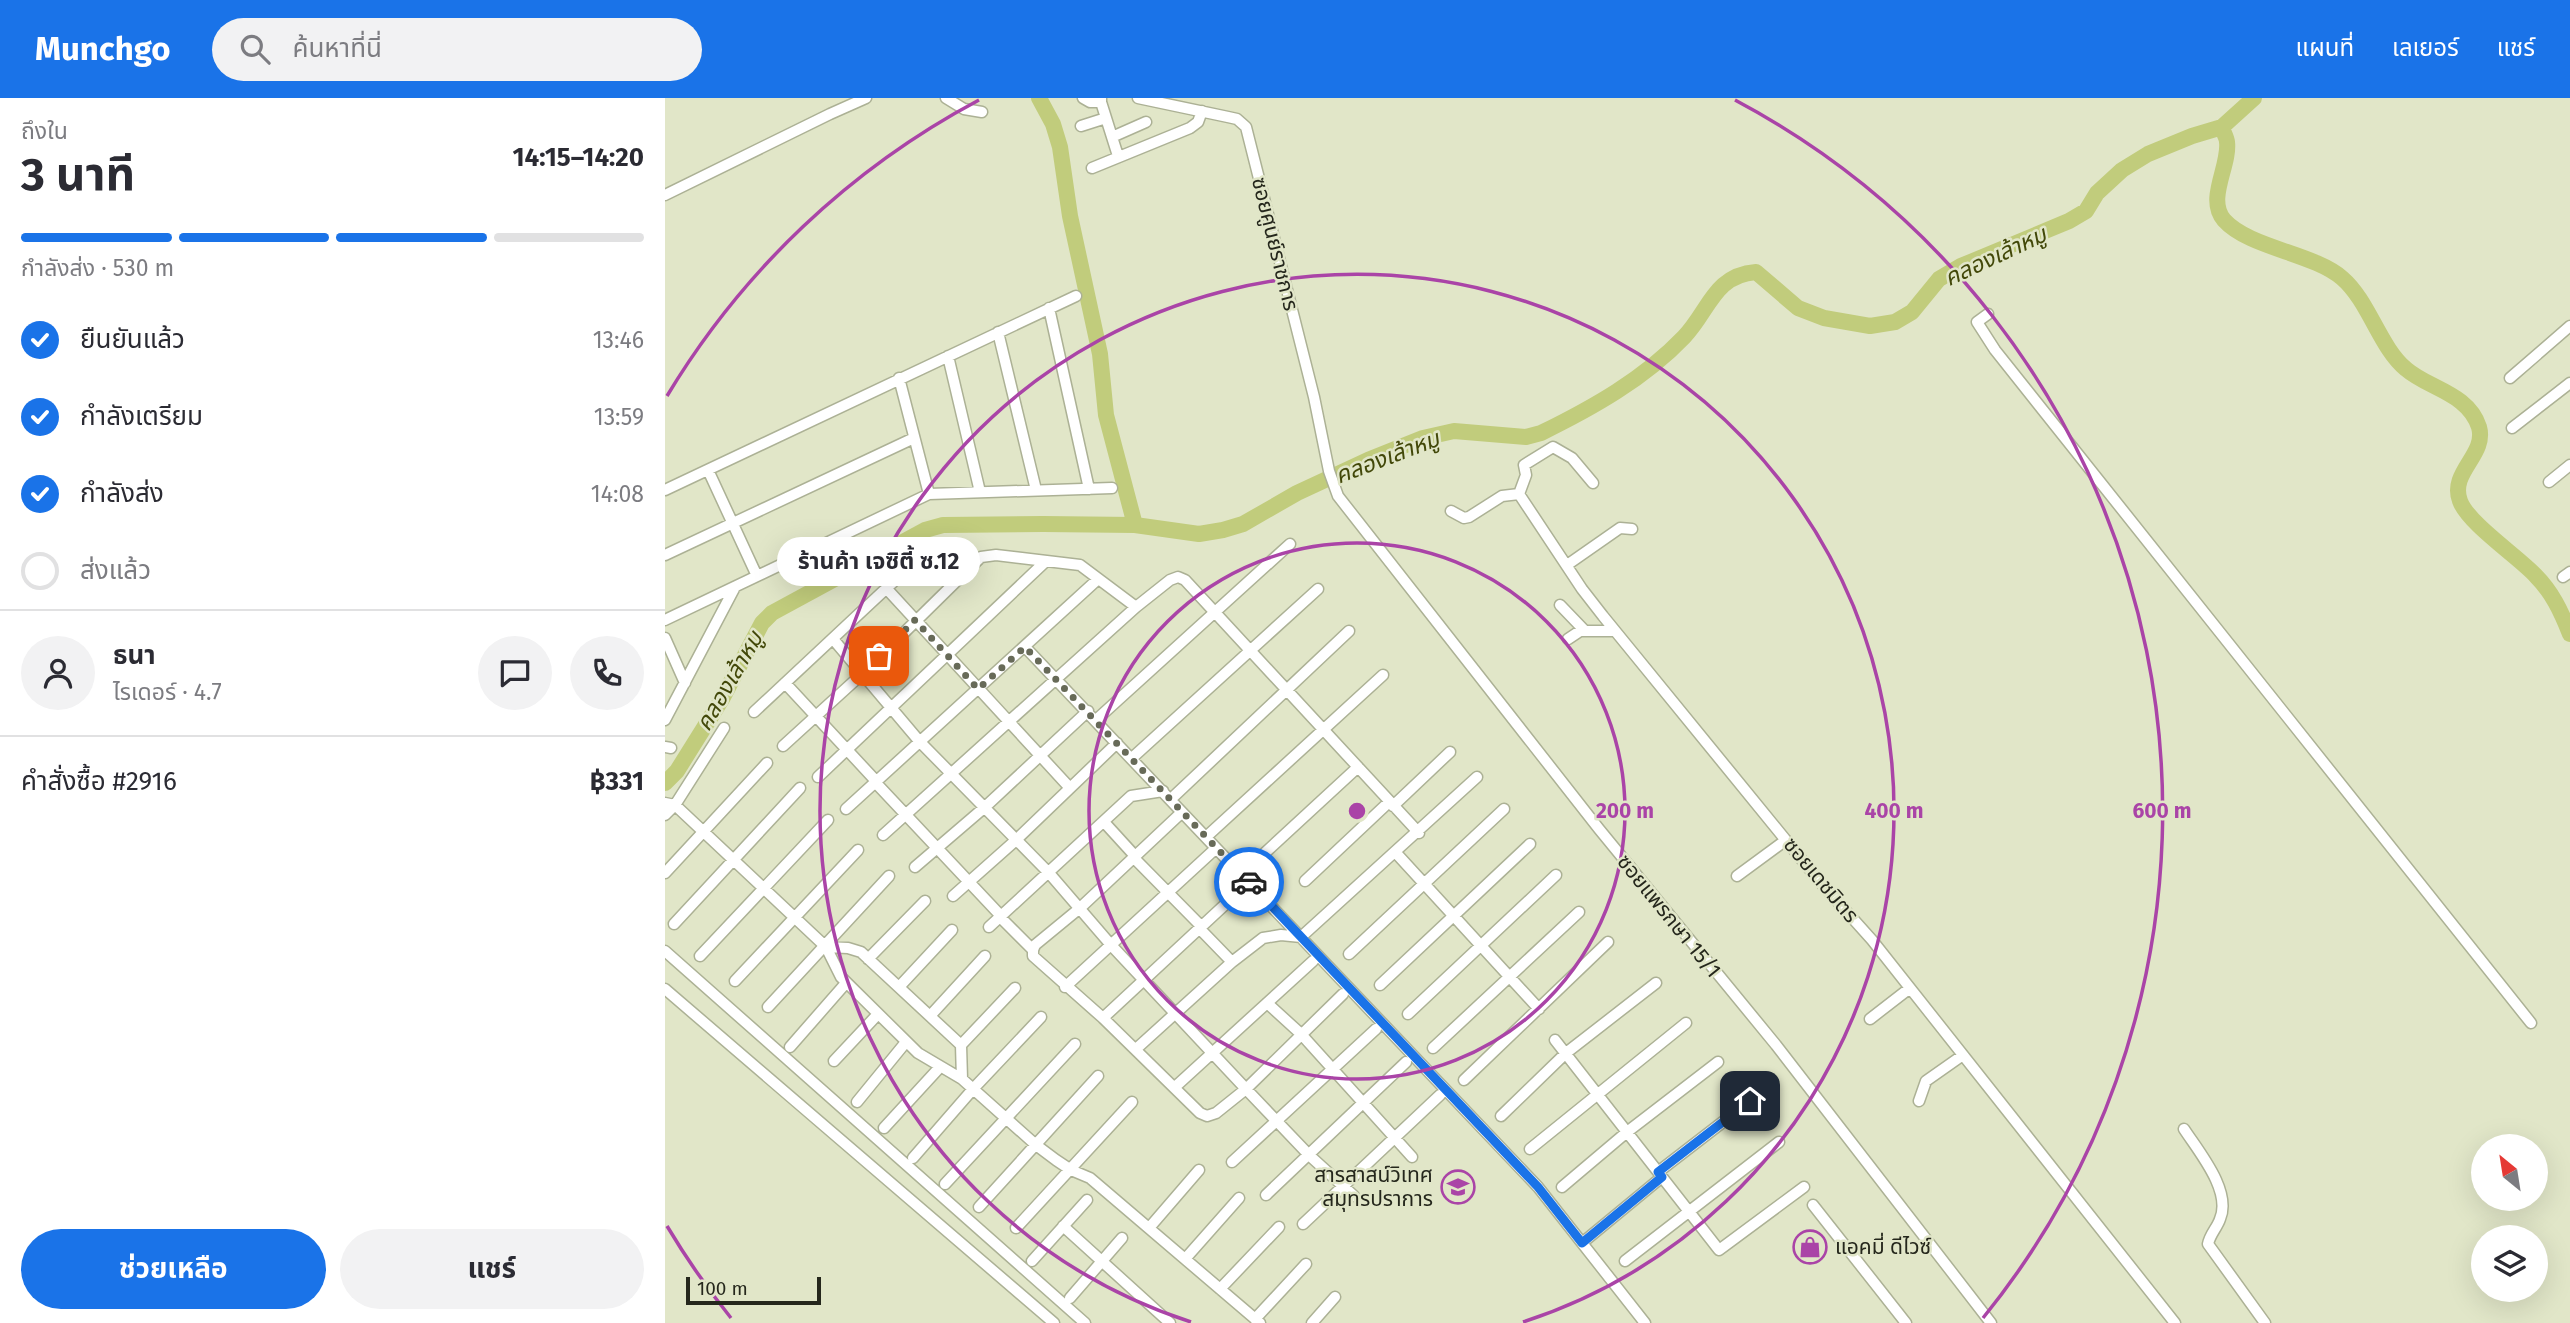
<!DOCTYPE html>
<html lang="th">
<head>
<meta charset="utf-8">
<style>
  :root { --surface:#fff; --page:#f2f2f3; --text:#2b2b33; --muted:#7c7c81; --line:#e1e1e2; --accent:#1a73e8 }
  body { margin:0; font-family:"Fira Sans","Noto Sans Thai",sans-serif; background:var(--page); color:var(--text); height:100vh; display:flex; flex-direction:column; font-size:26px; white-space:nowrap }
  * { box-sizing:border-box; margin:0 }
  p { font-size:23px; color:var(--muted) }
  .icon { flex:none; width:38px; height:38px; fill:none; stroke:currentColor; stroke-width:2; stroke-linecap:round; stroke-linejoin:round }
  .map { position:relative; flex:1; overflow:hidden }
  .drawer { display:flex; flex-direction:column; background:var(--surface); width:665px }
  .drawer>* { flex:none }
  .needle { width:46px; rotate:330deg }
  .buttons { position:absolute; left:1806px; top:1036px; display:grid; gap:14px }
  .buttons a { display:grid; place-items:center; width:77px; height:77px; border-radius:50%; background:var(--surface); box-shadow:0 7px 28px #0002; font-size:35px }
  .scale { position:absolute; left:21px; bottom:18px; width:135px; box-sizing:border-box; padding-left:7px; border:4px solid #25271c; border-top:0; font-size:19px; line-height:24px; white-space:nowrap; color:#25271c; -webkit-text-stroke:5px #e1e6c8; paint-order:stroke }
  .pin { position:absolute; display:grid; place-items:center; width:60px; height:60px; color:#fff; margin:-30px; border-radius:14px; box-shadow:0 4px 10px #0006 }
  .courier { position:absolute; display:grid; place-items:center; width:70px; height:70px; margin:-35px; border:5px solid #1a73e8; border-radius:50%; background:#fff; color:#222; box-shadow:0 2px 9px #0007 }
  .bubble { position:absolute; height:49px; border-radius:24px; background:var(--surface); box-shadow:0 7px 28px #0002; font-size:23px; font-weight:700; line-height:49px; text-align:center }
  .headline em { font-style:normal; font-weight:700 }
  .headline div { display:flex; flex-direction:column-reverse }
  .headline { display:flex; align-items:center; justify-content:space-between; height:119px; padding:0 21px }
  h1 { font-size:46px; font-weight:700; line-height:52px }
  .bar { display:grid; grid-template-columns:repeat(4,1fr); gap:10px 7px; align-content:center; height:84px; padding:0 21px }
  .bar i { height:9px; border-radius:5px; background:var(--line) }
  .bar .active { background:var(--accent) }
  .bar p { grid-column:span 4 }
  .line { display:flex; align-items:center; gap:18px; padding:0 21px; border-top:2px solid var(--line) }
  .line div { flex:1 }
  .round { display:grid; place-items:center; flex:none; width:74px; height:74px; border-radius:37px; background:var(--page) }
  ol { padding:0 21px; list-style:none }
  li { display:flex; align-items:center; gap:21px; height:77px }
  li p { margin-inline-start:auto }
  li .icon { padding:7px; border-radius:50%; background:var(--accent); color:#fff; stroke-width:4 }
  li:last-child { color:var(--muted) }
  li i { width:38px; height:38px; border:4px solid var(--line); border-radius:50% }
  .cta { display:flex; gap:14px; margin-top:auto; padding:14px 21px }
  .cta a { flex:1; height:80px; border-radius:42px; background:var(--accent); color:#fff; font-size:28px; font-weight:700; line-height:80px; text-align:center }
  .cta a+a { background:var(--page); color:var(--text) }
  header { display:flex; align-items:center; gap:42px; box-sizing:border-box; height:98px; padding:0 35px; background:var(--accent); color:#fff }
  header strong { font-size:33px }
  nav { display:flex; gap:38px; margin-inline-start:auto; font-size:24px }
  .search { width:490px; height:63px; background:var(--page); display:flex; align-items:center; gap:18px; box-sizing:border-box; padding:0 24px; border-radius:38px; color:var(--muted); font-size:26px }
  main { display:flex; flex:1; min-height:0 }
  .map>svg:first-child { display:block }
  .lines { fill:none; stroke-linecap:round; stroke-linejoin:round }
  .river { stroke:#c1cc7c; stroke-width:16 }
  .minor-casing { stroke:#acb195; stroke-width:13 }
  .minor { stroke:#fff; stroke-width:10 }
  .done { stroke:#676a58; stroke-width:7; stroke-dasharray:0 12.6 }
  .route { stroke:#1a73e8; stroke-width:9 }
  .ring { fill:none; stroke:#aa44a7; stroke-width:3.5 }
  .labels { text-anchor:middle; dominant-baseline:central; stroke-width:5; stroke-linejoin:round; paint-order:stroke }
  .street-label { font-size:21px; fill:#25271c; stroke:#e1e6c8 }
  .poi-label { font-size:21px; fill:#25271c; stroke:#e1e6c8; text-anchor:end }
  .water-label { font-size:23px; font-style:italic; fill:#424809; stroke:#e1e6c8 }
  .centre { fill:#aa44a7; stroke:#e1e6c8; stroke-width:3.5 }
  .ring-label { font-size:21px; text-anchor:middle; font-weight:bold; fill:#aa44a7; stroke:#e1e6c8; stroke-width:5; stroke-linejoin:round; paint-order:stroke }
</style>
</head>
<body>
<header>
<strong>Munchgo</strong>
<div class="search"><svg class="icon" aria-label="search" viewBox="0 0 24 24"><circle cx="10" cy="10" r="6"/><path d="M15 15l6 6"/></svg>ค้นหาที่นี่</div>
<nav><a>แผนที่</a><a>เลเยอร์</a><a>แชร์</a></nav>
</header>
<main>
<section class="drawer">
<div class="headline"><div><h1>3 นาที</h1><p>ถึงใน</p></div><em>14:15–14:20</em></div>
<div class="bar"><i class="active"></i><i class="active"></i><i class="active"></i><i></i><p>กำลังส่ง · 530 m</p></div>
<ol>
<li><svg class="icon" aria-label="check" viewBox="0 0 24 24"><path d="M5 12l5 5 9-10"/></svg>ยืนยันแล้ว<p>13:46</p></li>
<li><svg class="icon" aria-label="check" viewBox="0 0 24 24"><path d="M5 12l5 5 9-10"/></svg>กำลังเตรียม<p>13:59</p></li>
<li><svg class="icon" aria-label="check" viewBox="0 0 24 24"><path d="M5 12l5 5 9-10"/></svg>กำลังส่ง<p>14:08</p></li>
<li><i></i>ส่งแล้ว</li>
</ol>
<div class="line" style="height:126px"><a class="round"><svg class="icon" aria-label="person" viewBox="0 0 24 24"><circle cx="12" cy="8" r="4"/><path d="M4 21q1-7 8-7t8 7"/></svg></a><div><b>ธนา</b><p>ไรเดอร์ · 4.7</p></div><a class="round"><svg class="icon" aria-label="chat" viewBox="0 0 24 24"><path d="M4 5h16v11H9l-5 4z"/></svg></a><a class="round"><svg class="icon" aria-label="phone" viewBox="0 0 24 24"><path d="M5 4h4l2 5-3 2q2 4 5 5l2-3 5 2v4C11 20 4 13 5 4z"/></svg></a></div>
<div class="line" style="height:91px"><div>คำสั่งซื้อ #2916</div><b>฿331</b></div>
<div class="cta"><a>ช่วยเหลือ</a><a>แชร์</a></div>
</section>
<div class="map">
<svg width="1905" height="1225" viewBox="0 0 1905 1225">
  <rect width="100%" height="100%" fill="#e1e6c8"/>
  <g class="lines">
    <!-- river -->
    <path class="river" d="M374,0L388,26L395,49L405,118L435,256L441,317L470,427
      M1557,29C1558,34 1562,40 1562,44C1565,68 1541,101 1559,122C1584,150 1648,155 1677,180C1704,203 1715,250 1741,271C1764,291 1803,295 1814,329C1822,357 1784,374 1795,403C1803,425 1852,458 1870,477C1887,494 1896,513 1905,536
      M0,685L12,673L57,601L97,525L107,515L260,432L278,427L378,426L470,427L534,436L558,432L578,426L632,395L703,362L758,340L789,333L861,339L876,335C927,310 979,281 1019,239C1044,213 1049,177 1091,174L1133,210L1159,220L1205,228L1230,224L1247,214L1274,181L1296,168L1404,123L1421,113L1432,95L1457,72L1483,56L1527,38L1557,29L1589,0"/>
    <defs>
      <path id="minor" d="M281,0L299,11L317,14
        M418,0L425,4H436
        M436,0V4L453,58
        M473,0L563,19L572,21L581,29L649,299L664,373L673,398L934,731L1111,947L1326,1225
        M416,28L441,20
        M447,39L481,24
        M427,70L525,30L533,24L537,13
        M0,97L165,16L201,0
        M384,210L424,391
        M1323,216L1312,224L1330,252L1866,925
        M333,234L371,392
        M283,258L315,394
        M234,280L264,396
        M1845,280L1905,228
        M1847,330L1905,285
        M43,372L92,478
        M1884,384L1905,367
        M0,392L411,198
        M854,396L861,377L859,367L888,349L907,360L928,385
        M786,413L799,420L804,419L837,398L854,396L917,491L938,518L1155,784L1207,842L1510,1225
        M0,457L249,340
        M902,467L955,430L967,431
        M1898,479L1905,474
        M221,490L405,690
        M895,507L920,533
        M0,522L264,396L447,390
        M0,540L20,585
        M168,541L255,644L384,775L446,847L581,991L645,1058L689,1098
        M903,541L915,533H950
        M360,549L873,1089L980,1225
        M120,585L211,683
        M89,614L257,457
        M0,622L69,491
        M431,622L625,446
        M118,648L197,576L316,459L331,457L415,467L471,509
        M0,649L6,650
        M467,660L653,491
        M153,679L381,463
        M210,684L336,818
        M506,701L684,533
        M0,705L10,707L161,849L176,879L253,955L297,981L371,1047L391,1062L406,1072L425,1080L595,1225
        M728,708L785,654
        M181,711L432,482
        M0,717L10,707L59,630
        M439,724L470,758
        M218,737L471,509L505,482L513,479L520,482L754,735
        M541,739L718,577
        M731,755L874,911
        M468,759L536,828
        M250,769L320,709L423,613
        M0,775L102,665
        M577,776L693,669
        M1072,778L1121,742
        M640,783L724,704
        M288,798L351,742L452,645
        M335,819L368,852V858L438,920L535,1015L542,1018L551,1015L581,991L678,896
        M9,826L135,690
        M324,829L466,698L498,693
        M534,830L567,864
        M161,849L183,850L196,854L296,947L297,981
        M368,852L370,847L415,810L514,717
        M0,853L420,1225
        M684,856L839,711
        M35,858L163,722
        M203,861L260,803
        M70,883L193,752
        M715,887L865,746
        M234,889L287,832
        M400,889L548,753
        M0,891L389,1225
        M602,905L636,936L747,1059
        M103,909L224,778
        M743,916L891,777
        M265,918L320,858
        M438,920L580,788
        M1205,921L1245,890
        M890,942L1054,1152L1139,1089
        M296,947L350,890
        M125,949L181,885
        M768,950L914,814
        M471,951L567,864L598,840L616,837L636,839L812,679
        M169,963L213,916
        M799,982L943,844
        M510,989L648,863
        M1254,1003L1261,983L1298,957
        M192,1004L241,944
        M836,1018L901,955L991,885
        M219,1030L275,969
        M1519,1031C1534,1054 1567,1093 1555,1121C1552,1130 1545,1136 1543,1146L1600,1225
        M865,1051L1021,925
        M248,1060L308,991L376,919
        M567,1064L711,931
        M993,1074L1085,1003
        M280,1086L410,946
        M897,1089L962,1034L1053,964
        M601,1097L741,964
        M1148,1107L1241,1225
        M314,1109L433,978
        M638,1126L775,997
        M398,1128L505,1225
        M351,1130L467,1004
        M484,1130L534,1072
        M917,1145L997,1079
        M520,1161L574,1100
        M367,1163L422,1102
        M960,1163L1114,1044
        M555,1191L614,1129
        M405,1200L457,1140
        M590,1221L641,1166
        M647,1225L670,1199"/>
    </defs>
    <!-- minor casing -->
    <use href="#minor" class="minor-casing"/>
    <!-- minor -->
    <use href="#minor" class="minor"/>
  </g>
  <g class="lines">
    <!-- done -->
    <path class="done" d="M214,558L250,522L313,591L360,549L584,784"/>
    <!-- route -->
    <path class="route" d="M584,784L873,1089L917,1145L997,1079L993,1074L1085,1003"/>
  </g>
  <!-- distance rings -->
  <g class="ring">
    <circle cx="692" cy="713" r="268"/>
    <path d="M526 1224A537 537 0 1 1 858 1224"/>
    <path d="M66 1220A805 805 0 0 1 2 1128M2 298A805 805 0 0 1 314 2M1070 2A805 805 0 0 1 1318 1220"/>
  </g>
  <!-- icons -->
  <defs>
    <symbol id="school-ring" viewBox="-11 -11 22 22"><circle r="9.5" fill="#e1e6c8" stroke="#aa44a7" stroke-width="1.5"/><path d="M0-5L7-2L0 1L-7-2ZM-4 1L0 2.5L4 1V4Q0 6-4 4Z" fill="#aa44a7"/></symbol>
    <symbol id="shop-ring" viewBox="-11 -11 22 22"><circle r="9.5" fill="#e1e6c8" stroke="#aa44a7" stroke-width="1.5"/><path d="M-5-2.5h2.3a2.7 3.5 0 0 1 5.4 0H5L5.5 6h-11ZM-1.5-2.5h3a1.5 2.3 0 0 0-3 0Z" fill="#aa44a7"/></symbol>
  </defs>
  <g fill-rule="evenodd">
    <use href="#school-ring" x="774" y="1070" width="38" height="38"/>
    <use href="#shop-ring" x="1126" y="1130" width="38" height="38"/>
  </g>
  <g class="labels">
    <!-- street labels -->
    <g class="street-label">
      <text transform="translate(610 146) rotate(76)">ซอยศูนย์ราชการ</text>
      <text transform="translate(1156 782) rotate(50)">ซอยเดชมิตร</text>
      <text transform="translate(1004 818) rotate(51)">ซอยแพรกษา 15/1</text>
    </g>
    <!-- poi labels -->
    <g class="poi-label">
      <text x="768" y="1077">สารสาสน์วิเทศ<tspan x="768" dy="24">สมุทรปราการ</tspan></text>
      <text x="1170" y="1149" text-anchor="start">แอคมี่ ดีไวซ์</text>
    </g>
    <!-- water labels -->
    <g class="water-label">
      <text transform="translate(1330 158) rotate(-25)">คลองเล้าหมู</text>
      <text transform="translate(722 359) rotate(-21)">คลองเล้าหมู</text>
      <text transform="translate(64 583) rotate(-60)">คลองเล้าหมู</text>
    </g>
  </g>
  <circle cx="692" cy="713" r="10" class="centre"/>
  <g class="ring-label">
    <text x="960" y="720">200 m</text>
    <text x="1229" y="720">400 m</text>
    <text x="1497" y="720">600 m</text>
  </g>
</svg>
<div class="buttons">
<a><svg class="needle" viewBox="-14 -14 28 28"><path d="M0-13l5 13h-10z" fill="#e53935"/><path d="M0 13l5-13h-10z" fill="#7c7c81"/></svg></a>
<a><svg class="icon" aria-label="layers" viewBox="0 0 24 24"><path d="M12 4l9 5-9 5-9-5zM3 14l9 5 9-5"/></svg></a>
</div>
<div class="scale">100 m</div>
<div class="pin" style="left:214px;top:558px;background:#ea580c"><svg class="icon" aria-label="bag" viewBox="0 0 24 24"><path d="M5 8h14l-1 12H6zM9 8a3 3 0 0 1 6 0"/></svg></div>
<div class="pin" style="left:1085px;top:1003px;background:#1f2937"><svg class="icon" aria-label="home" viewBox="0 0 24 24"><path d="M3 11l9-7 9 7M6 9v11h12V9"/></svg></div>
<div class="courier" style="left:584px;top:784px"><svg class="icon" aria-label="car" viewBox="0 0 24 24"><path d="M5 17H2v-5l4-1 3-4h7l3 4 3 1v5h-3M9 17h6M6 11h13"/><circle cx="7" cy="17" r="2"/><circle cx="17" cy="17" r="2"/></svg></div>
<div class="bubble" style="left:112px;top:439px;width:203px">ร้านค้า เจซิตี้ ซ.12</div>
</div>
</main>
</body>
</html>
